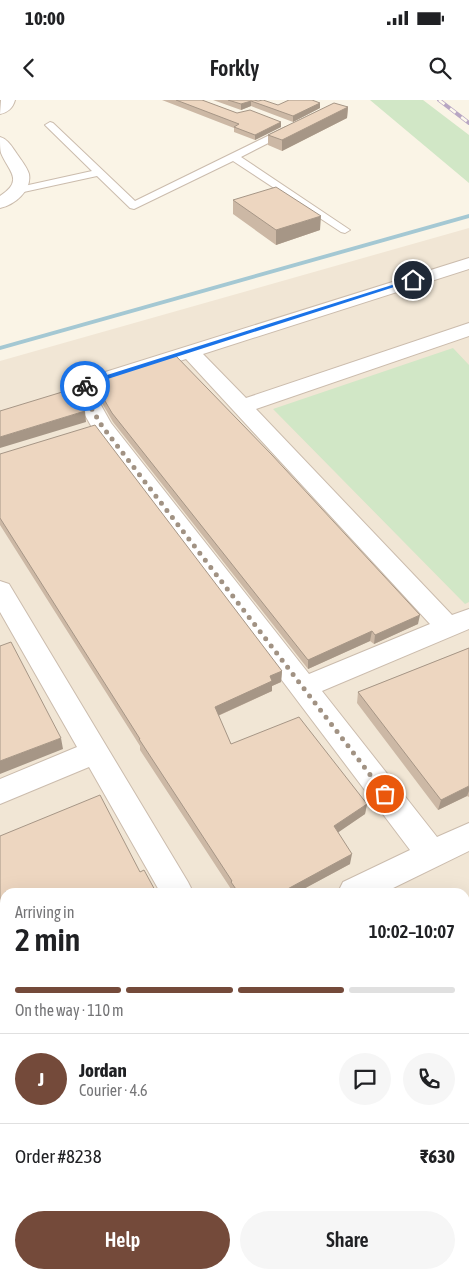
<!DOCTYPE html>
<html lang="en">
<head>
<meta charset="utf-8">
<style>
  :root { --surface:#fff; --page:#f6f6f6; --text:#202124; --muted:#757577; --line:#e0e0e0; --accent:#744a3a }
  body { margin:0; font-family:"Asap Condensed",sans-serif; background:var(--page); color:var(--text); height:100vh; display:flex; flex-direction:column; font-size:19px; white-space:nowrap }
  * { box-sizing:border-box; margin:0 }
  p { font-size:16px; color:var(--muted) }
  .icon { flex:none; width:28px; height:28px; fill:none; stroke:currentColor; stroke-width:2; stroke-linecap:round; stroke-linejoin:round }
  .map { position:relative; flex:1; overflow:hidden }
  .panel { position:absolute; left:0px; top:788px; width:470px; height:391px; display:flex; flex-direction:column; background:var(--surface); border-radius:15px 15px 0 0; box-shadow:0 5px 20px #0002 }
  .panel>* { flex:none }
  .pin { position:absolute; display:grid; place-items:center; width:42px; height:42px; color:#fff; margin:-21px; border:2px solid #fff; border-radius:50%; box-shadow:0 1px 5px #0007 }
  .courier { position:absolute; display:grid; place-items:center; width:50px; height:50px; margin:-25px; border:4px solid #1a73e8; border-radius:50%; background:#fff; color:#222; box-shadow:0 1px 6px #0007 }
  .head em { font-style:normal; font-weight:600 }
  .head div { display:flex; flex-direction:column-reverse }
  .head { display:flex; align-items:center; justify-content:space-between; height:85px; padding:0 15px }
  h1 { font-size:32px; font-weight:600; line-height:38px }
  .bar { display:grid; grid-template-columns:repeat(4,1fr); gap:8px 5px; align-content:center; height:60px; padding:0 15px }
  .bar i { height:6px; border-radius:4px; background:var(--line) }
  .bar .on { background:var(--accent) }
  .bar p { grid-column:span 4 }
  .line { display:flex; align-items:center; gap:12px; padding:0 15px; border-top:1px solid var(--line) }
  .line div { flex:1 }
  .round { display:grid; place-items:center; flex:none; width:52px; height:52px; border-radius:26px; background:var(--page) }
  .action { display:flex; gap:10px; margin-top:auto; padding:10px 15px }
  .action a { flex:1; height:58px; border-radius:30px; background:var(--accent); color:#fff; font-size:20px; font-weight:600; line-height:58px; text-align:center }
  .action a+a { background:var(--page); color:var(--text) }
  .status { display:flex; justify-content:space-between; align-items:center; height:35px; padding:0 25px; background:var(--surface); direction:ltr }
  .status svg { height:14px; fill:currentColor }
  header { display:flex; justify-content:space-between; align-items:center; height:65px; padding:0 15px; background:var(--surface); font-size:22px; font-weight:600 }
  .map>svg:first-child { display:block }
  .residential { fill:#f1e6d5; fill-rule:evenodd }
  .green { fill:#d1e7c6 }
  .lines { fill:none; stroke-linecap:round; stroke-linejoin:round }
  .stream { fill:#a4c8d3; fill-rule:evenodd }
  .service-casing { stroke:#cbbcad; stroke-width:2 }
  .minor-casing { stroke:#cbbcad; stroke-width:2 }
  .tertiary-casing { stroke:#cbbcad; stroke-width:2 }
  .service { fill:#fff; fill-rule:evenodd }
  .minor { fill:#fff; fill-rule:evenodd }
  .tertiary { fill:#fff; fill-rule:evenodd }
  .rail-casing { stroke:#b8a6c3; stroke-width:4 }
  .rail { stroke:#fdf8ec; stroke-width:2.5; stroke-dasharray:7; stroke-linecap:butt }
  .wall { fill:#ccb8a5 }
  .shaded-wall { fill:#a69686 }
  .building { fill:#edd6c0; stroke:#a69686 }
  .route { fill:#1a73e8 }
  .done { stroke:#a19283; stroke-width:5; stroke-dasharray:0 9 }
</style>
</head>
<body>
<div class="status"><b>10:00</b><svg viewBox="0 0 49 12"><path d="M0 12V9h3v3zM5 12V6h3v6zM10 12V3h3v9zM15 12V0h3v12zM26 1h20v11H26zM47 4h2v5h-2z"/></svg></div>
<header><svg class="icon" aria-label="back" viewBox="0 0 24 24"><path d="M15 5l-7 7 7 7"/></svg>Forkly<svg class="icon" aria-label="search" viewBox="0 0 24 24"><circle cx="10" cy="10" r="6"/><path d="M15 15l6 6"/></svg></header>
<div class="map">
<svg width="469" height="1178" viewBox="0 0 469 1178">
  <rect width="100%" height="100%" fill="#faf4e6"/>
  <!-- residential -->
  <path class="residential" d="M469,128V1178H0V261ZM5,792H465V1174H5Z"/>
  <!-- green -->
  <path class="green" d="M370,0H423L469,35V83Z
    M453,248L469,265V502L465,504L273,309Z"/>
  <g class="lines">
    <!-- stream -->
    <path class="stream" d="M469,114V118L0,250V246Z"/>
    <defs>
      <path id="service" d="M50,22L53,23L135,101L286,27H292V31L241,57L350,130L345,133L341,132L233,61L134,109L130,108L97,76L19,93L15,92L14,90L15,88L92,71L47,27L45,25Z"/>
      <path id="minor" d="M1,0H15C13,8 7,13 0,14Z
        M469,158V169L203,254L246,298L469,223V236L256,309L452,515L469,509V529L322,591L437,737L469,723V751L385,792H338L343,782L410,750L94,331L74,296L72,289L83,279ZM186,259L430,524L309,574L111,323L93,291L97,287Z
        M0,481L9,484L188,782L193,792H160L89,667L0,704V679L77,647L0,512Z
        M5,948V985L0,987V950Z
        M469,1132V1172L465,1174V1134Z
        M408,1174H454L453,1178H407Z"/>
      <path id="tertiary" d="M0,37C8,39 12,47 17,54C21,60 27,67 29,74C32,91 14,105 0,108V96C25,80 8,71 1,53C0,49 0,42 0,37Z"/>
    </defs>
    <!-- service casing -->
    <use href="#service" class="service-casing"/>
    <!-- minor casing -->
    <use href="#minor" class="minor-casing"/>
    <!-- tertiary casing -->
    <use href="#tertiary" class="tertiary-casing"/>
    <!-- service -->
    <use href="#service" class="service"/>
    <!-- minor -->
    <use href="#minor" class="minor"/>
    <!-- tertiary -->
    <use href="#tertiary" class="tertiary"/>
    <defs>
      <path id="rail" d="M439,0L469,23"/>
    </defs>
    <!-- rail casing -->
    <use href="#rail" class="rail-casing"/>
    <!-- rail -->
    <use href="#rail" class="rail"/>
  </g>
  <!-- wall -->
  <path class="wall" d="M162,0H202L237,13L281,22V27L255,40L234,32V28Z
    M213,0H254L278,5L320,3V8L293,22L251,6L241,10Z
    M348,7L347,18L282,51L268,45V35Z
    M233,100L320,130L276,145L233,114Z
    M94,282L418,524L374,544L370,541L308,569L113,322L95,291Z
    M0,354L282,571L281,582L272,586V591L218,616L231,644L367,704L365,714L338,732L350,764L298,792H232L231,789L140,650V646L0,425Z
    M469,548V697L467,696L438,710L357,603L358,592Z
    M469,805V858L465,852V807Z"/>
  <!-- shaded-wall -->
  <path class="shaded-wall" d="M251,1V6L241,10V4Z
    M320,3V8L293,22V16Z
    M348,7L347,18L282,51V40Z
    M281,22V27L255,40V35Z
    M321,116L320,130L276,145V130Z
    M85,311L86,322L0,348V337Z
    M420,515L418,524L374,544L375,535Z
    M372,531L370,541L308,569V560Z
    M282,571L281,582L272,586V591L215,617V607L270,576Z
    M61,638L63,649L0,674V661Z
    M469,686V691L467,696L438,710L441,700Z
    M367,704L365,714L333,736L334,726Z
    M352,754L350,764L298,792H282Z
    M5,902V913L0,915V904Z
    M469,1112V1116L465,1119V1115Z
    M368,1174H375L367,1178H360Z"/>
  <!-- building -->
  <path class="building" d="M176,0H202L237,13L250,10L281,22L255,35L234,27L239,24Z
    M228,0H254L258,1L263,0L278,5L289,0H312L320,3L293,16L251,1L241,4Z
    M334,3L348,7L282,40L268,35Z
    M276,87L321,116L276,130L233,100Z
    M175,255L272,355L420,515L375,535L372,531L308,560L112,313L94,282L97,280Z
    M72,289L85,311L0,337V311Z
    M95,325L282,571L270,576L272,581L215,607L231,644L299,617L367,704L334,726L352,754L282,792H238L231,782L232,781L139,639H140L0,418V354Z
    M11,542L61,638L0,661V546Z
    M469,548V686L441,700L358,592Z
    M100,695L140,772L144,770L156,792H5V902L0,904V736Z
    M469,805V843L465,837V807Z
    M469,968V1112L465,1115V970Z
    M5,1040V1174H368L360,1178H0V1043Z"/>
  <!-- route -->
  <path class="route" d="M411,179L416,180L92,284L88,287L82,286L88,281Z"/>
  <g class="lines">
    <!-- done -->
    <path class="done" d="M85,286L82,289L84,296L102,326L385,694"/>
  </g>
</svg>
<div class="pin" style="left:385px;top:694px;background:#ea580c"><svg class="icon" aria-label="bag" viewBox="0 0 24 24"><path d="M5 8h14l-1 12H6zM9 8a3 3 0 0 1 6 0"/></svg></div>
<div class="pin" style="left:413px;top:180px;background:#1f2937"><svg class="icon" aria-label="home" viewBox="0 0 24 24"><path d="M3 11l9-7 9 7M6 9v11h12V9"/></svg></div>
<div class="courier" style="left:85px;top:286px"><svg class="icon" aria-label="bike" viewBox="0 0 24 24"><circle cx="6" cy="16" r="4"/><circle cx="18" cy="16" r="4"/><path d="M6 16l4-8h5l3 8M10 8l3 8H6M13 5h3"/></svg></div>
<section class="panel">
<div class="head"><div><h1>2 min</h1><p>Arriving in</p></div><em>10:02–10:07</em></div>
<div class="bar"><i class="on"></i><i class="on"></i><i class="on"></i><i></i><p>On the way · 110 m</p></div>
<div class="line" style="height:90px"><b class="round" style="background:var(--accent);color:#fff">J</b><div><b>Jordan</b><p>Courier · 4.6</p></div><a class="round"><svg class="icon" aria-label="chat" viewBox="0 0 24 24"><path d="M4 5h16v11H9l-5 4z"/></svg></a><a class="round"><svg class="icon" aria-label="phone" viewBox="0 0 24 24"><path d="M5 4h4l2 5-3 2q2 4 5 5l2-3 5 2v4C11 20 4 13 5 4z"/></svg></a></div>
<div class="line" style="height:65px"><div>Order #8238</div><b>₹630</b></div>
<div class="action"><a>Help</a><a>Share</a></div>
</section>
</div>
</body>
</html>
